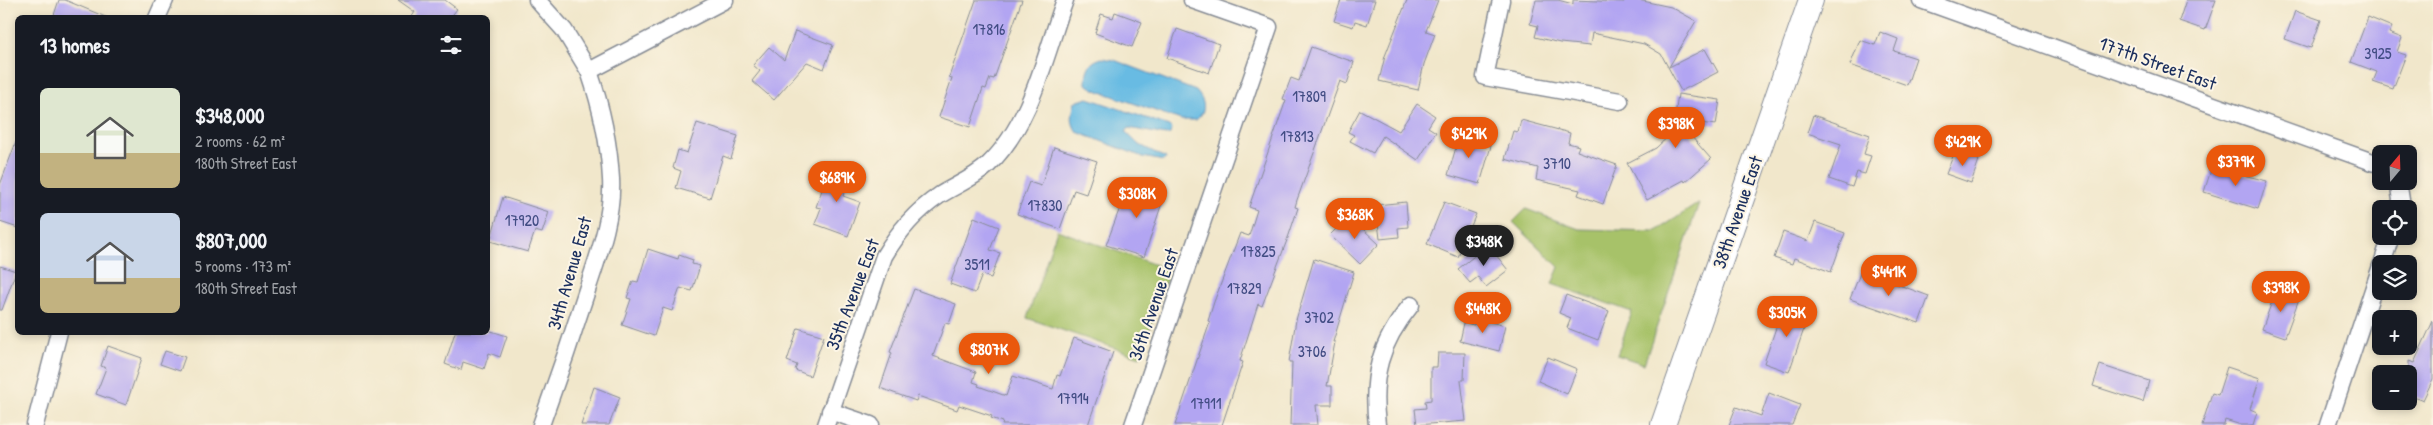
<!DOCTYPE html>
<meta charset="utf-8">
<style>
:root{--surface:#171b24;--page:#242831;--text:#f1f3f6;--muted:#9ea1a6;--accent:#ea580c}
body{margin:0;font-family:"Patrick Hand",sans-serif;background:var(--page);color:var(--text);height:100vh;display:flex;flex-direction:column;font-size:19px;white-space:nowrap}
*{box-sizing:border-box;margin:0}
p{font-size:16px;color:var(--muted)}
.icon{flex:none;width:28px;height:28px;fill:none;stroke:currentColor;stroke-width:2;stroke-linecap:round;stroke-linejoin:round}
.map{position:relative;flex:1;overflow:hidden}
.sheet{position:absolute;left:15px;top:15px;width:475px;height:320px;display:flex;flex-direction:column;background:var(--surface);border-radius:8px;box-shadow:0 2px 8px #0003}
.sheet>*{flex:none}
.needle{width:32px;rotate:19deg}
.controls{position:absolute;left:2372px;top:145px;display:grid;gap:10px}
.controls a{display:grid;place-items:center;width:45px;height:45px;border-radius:8px;background:var(--surface);box-shadow:0 2px 8px #0003;font-size:25px}
.price{position:absolute;translate:-50% -42px;padding:0 11px;border-radius:18px;background:var(--accent);color:#fff;font-size:16px;line-height:32px;filter:drop-shadow(0 1px 2px #0008)}
.price::after{content:'';position:absolute;left:50%;top:30px;width:15px;height:11px;margin-left:-8px;background:inherit;clip-path:polygon(0 0,100% 0,50% 100%)}
.price.active{background:#222;color:#fff}
ul{padding:0;list-style:none}
li{display:flex;align-items:center;gap:15px;height:125px;padding:0 25px}
li span{display:grid;place-items:center;flex:none;width:140px;height:100px;border-radius:8px;color:#555}
li>.icon{margin-inline-start:auto}
span .icon{width:60px;height:60px;fill:#fffc;stroke-width:1}
li b{font-size:21px}
h2{display:flex;justify-content:space-between;align-items:center;height:60px;padding:0 25px;font-size:21px}
.map>svg:first-child{display:block}
.green{fill:#a7c269;stroke:#617864}
.water{fill:#67bbe3;stroke:#4175a0}
.building{fill:#b2a5f2}
.lines{fill:none;stroke-linecap:round;stroke-linejoin:round}
.street-casing{stroke:#868b94;stroke-width:19}
.secondary-casing{stroke:#868b94;stroke-width:26}
.street{stroke:#fff;stroke-width:16}
.secondary{stroke:#fff;stroke-width:24}
.labels{text-anchor:middle;dominant-baseline:central;stroke-width:4;stroke-linejoin:round;paint-order:stroke}
.number-label{font-size:16px;fill:#414c83}
.street-label{font-size:19px;fill:#1b2f5e;stroke:#fcf5e5}
</style>
<div class="map">
<svg width="2433" height="425" viewBox="0 0 2433 425">
<rect width="100%" height="100%" fill="#fcf5e5"/>
<filter id="ink" filterUnits="userSpaceOnUse"><feTurbulence type="fractalNoise" baseFrequency=".02" numOctaves="2"/><feDisplacementMap in="SourceGraphic" scale="10" xChannelSelector="R" yChannelSelector="G"/><feConvolveMatrix kernelMatrix="1 2 1 2 8 2 1 2 1" color-interpolation-filters="sRGB"/></filter>
<filter id="wash" filterUnits="userSpaceOnUse"><feTurbulence type="fractalNoise" baseFrequency=".0096" numOctaves="4" result="noise"/><feDisplacementMap in="SourceGraphic" scale="20" xChannelSelector="R" yChannelSelector="G"/><feGaussianBlur stdDeviation="1.12" result="paint"/><feColorMatrix in="noise" values="0 0 0 0 0 0 0 0 0 0 0 0 0 0 0 0 0 1.4 0 .05"/><feComposite in="paint" operator="in"/></filter>
<g filter="url(#wash)">
<rect width="100%" height="100%" fill="#f1e7cb"/>
<!-- green -->
<g class="green">
<path d="M1699,203L1644,364L1617,355L1632,312L1552,284L1559,267L1513,222L1526,209L1579,229L1656,231Z"/>
<path d="M1057,230L1170,270L1140,357L1027,318Z"/>
</g>
<!-- water -->
<g class="water">
<path d="M1102,58L1114,60L1196,91C1205,101 1207,111 1196,120H1181L1096,90L1086,84C1086,70 1088,62 1102,58Z"/>
<path d="M1088,98L1169,126L1172,129L1170,134L1166,135L1129,128L1126,132L1138,144L1166,158L1164,161L1143,157L1077,132C1070,122 1072,114 1075,102Z"/>
</g>
<g id="blocks">
<!-- building -->
<g class="building">
<path d="M59,0H65L108,18H53Z"/>
<path d="M398,0H445L457,9L450,18H411L415,12Z"/>
<path d="M976,0H1022L994,79L990,78L986,89L983,88L970,127L939,117L952,78L949,77Z"/>
<path d="M1341,0H1375L1367,25L1355,21L1353,27L1334,21Z"/>
<path d="M1407,0H1438L1426,31L1435,34L1424,64L1418,90L1379,81L1385,56Z"/>
<path d="M1536,0H1558L1573,4V0L1624,2V0H1638L1671,7L1696,21L1669,67L1705,49L1718,72L1681,91L1661,54L1644,44L1592,33L1590,46L1560,43L1535,37L1538,26L1530,24Z"/>
<path d="M2186,0H2216L2205,30L2179,21Z"/>
<path d="M2295,11L2321,20L2311,48L2285,39Z"/>
<path d="M1115,12L1142,22L1132,47L1095,33L1101,14L1113,18Z"/>
<path d="M2368,17L2392,27L2389,33L2402,38L2397,52L2406,55L2393,89L2373,82L2377,72L2351,62Z"/>
<path d="M1177,29L1219,44L1209,73L1167,58Z"/>
<path d="M795,31L833,45L824,69L807,62L774,100L752,81L760,71L753,65L769,47L784,60Z"/>
<path d="M1880,32L1898,39L1894,51L1916,58L1907,85L1850,65L1860,40L1875,45Z"/>
<path d="M1311,47L1354,62L1347,84L1340,81L1297,200L1295,207L1298,208L1289,235L1262,306L1258,304L1240,361L1243,362L1222,425H1175L1210,322L1208,321L1214,302L1240,233L1249,236L1257,210L1249,207L1286,100L1283,99L1291,78L1299,81Z"/>
<path d="M1678,94L1720,100L1716,125L1677,120L1711,159L1685,182L1684,180L1647,200L1627,163L1656,148L1673,132Z"/>
<path d="M1417,104L1435,116L1428,127L1436,132L1418,160L1383,136L1373,153L1350,141L1354,135L1348,132L1360,110L1399,131Z"/>
<path d="M1813,115L1870,135L1864,154L1871,156L1865,174L1857,172L1852,187L1829,179L1841,144L1807,133Z"/>
<path d="M1521,120L1570,133L1568,143L1579,146L1577,151L1617,165L1603,204L1578,195L1580,190L1536,180L1538,168L1505,159L1513,131L1518,132Z"/>
<path d="M697,123L738,136L731,159L723,156L710,198L676,188L681,171L673,168L678,150L687,153Z"/>
<path d="M1461,130L1477,135L1475,142L1491,146L1480,184L1448,175Z"/>
<path d="M16,142H18V228L0,222V185Z"/>
<path d="M1054,147L1097,161L1086,194L1074,190L1060,229L1017,214L1029,182L1041,186Z"/>
<path d="M1955,151L1979,160L1971,183L1946,174Z"/>
<path d="M831,164L852,172L843,196L860,202L848,236L815,224L821,208L816,207Z"/>
<path d="M2212,167L2267,181L2258,209L2204,192Z"/>
<path d="M1137,180L1166,191L1144,257L1106,245L1127,189L1133,191Z"/>
<path d="M503,197L549,212L542,233L535,231L528,252L490,241Z"/>
<path d="M1406,202L1408,227L1398,228L1399,237L1380,239L1376,205Z"/>
<path d="M1444,202L1476,214L1458,257L1427,244Z"/>
<path d="M1349,216L1379,244L1360,264L1330,235Z"/>
<path d="M974,217L999,227L990,250L1000,253L991,278L982,275L975,293L950,284Z"/>
<path d="M1815,222L1845,233L1831,272L1794,258L1792,264L1774,258L1783,232L1808,241Z"/>
<path d="M1488,245L1508,270L1486,287L1478,277L1470,283L1458,269Z"/>
<path d="M648,249L678,259L679,255L693,260L692,264L700,266L692,291L680,288L672,311L663,308L654,336L622,325L631,299L627,298L633,281L638,282Z"/>
<path d="M1314,259L1354,272L1333,342H1335L1327,386H1332V405H1316L1318,425H1290L1292,362H1289L1296,320Z"/>
<path d="M0,266L16,271L2,310H0Z"/>
<path d="M1861,271L1929,296L1919,323L1850,299Z"/>
<path d="M2277,288L2300,296L2285,337L2262,329Z"/>
<path d="M914,289L956,304L949,324L945,323L933,356L976,372L973,382L979,384L978,386L1006,396L1013,376L1053,389L1057,375L1060,376L1074,338L1113,352L1088,425H1002L1003,422L991,418L992,416L959,405L957,410L918,396L916,401L880,388L892,353L890,352Z"/>
<path d="M1566,295L1609,311L1598,340L1567,328L1571,318L1559,313Z"/>
<path d="M1784,304L1810,312L1789,372L1764,363Z"/>
<path d="M1476,318L1505,326L1499,351L1460,341L1464,323L1474,325Z"/>
<path d="M2433,321V379L2423,400L2409,394V361L2414,363Z"/>
<path d="M798,328L824,336L810,376L795,370L797,365L787,361Z"/>
<path d="M488,330L507,336L500,357L489,353L484,369L463,362L461,370L445,364L455,332H488Z"/>
<path d="M108,346L142,358L126,405L96,394L106,368L101,366Z"/>
<path d="M165,351L185,357L180,371L160,364Z"/>
<path d="M1438,353H1465L1464,380H1461L1466,421L1417,425L1415,409L1426,408L1425,401L1431,400V367H1437Z"/>
<path d="M1548,357L1577,369L1567,394L1538,381Z"/>
<path d="M2100,365L2149,381L2143,402L2093,386Z"/>
<path d="M2227,367L2260,378L2250,409L2257,412L2253,425H2241L2225,420L2224,425H2202L2212,393L2218,395Z"/>
<path d="M594,387L620,397L609,425H581Z"/>
<path d="M1769,393L1800,405L1792,425H1729L1736,407L1761,416Z"/>
</g>
</g>
</g>
<g filter="url(#ink)">
<use href="#blocks" fill-opacity="0" stroke="#868b94" stroke-width="1"/>
<g class="lines">
<defs>
<g id="street">
<path d="M537,0L564,30L589,71L725,0"/>
<path d="M1501,0L1485,77L1620,101"/>
<path d="M1921,0L2381,165"/>
<path d="M157,18L165,0"/>
<path d="M2398,181L2401,200L2400,209"/>
<path d="M2382,264L2391,236"/>
<path d="M830,411L871,425"/>
<path d="M35,425L59,332"/>
<path d="M541,425C558,378 574,331 589,284C600,251 613,214 611,179C609,142 601,106 589,71"/>
<path d="M826,425L884,256C899,231 915,212 940,195C956,185 974,178 988,165C1032,123 1045,55 1065,0"/>
<path d="M1133,425L1269,27L1192,0"/>
<path d="M1377,425C1371,376 1380,343 1411,305"/>
<path d="M2328,425L2381,266"/>
</g>
<path id="secondary" d="M1663,425L1811,0"/>
</defs>
<!-- street casing -->
<use href="#street" class="street-casing"/>
<!-- secondary casing -->
<use href="#secondary" class="secondary-casing"/>
<!-- street -->
<use href="#street" class="street"/>
<!-- secondary -->
<use href="#secondary" class="secondary"/>
</g>
</g>
<g class="labels">
<!-- number labels -->
<g class="number-label">
<text x="989" y="29">17816</text>
<text x="2378" y="53">3925</text>
<text x="1309" y="96">17809</text>
<text x="1297" y="136">17813</text>
<text x="1557" y="163">3710</text>
<text x="1045" y="205">17830</text>
<text x="522" y="220">17920</text>
<text x="1258" y="251">17825</text>
<text x="977" y="264">3511</text>
<text x="1244" y="288">17829</text>
<text x="1319" y="317">3702</text>
<text x="1312" y="351">3706</text>
<text x="1073" y="398">17914</text>
<text x="1206" y="403">17911</text>
</g>
<!-- street labels -->
<g class="street-label">
<text transform="translate(2158 63) rotate(20)">177th Street East</text>
<text transform="translate(1737 212) rotate(-71)">38th Avenue East</text>
<text transform="translate(569 273) rotate(-74)">34th Avenue East</text>
<text transform="translate(852 294) rotate(-69)">35th Avenue East</text>
<text transform="translate(1153 304) rotate(-71)">36th Avenue East</text>
</g>
</g>
</svg>
<div class="controls">
<a><svg class="needle" viewBox="-14 -14 28 28"><path d="M0-13l5 13h-10z" fill="#e53935"/><path d="M0 13l5-13h-10z" fill="#9ea1a6"/></svg></a>
<a><svg class="icon" aria-label="locate" viewBox="0 0 24 24"><circle cx="12" cy="12" r="6"/><path d="M12 2v4M12 18v4M2 12h4M18 12h4"/></svg></a>
<a><svg class="icon" aria-label="layers" viewBox="0 0 24 24"><path d="M12 4l9 5-9 5-9-5zM3 14l9 5 9-5"/></svg></a>
<a>+</a>
<a>−</a>
</div>
<b class="price" style="left:1676px;top:149px">$398K</b>
<b class="price" style="left:1469px;top:159px">$429K</b>
<b class="price" style="left:1963px;top:167px">$429K</b>
<b class="price" style="left:2236px;top:187px">$379K</b>
<b class="price" style="left:837px;top:203px">$689K</b>
<b class="price" style="left:1137px;top:219px">$308K</b>
<b class="price" style="left:1355px;top:240px">$368K</b>
<b class="price active" style="left:1484px;top:267px">$348K</b>
<b class="price" style="left:1889px;top:297px">$441K</b>
<b class="price" style="left:2281px;top:313px">$398K</b>
<b class="price" style="left:1483px;top:334px">$448K</b>
<b class="price" style="left:1787px;top:338px">$305K</b>
<b class="price" style="left:989px;top:375px">$807K</b>
<section class="sheet">
<h2>13 homes<svg class="icon" aria-label="filters" viewBox="0 0 24 24"><path d="M4 7h16M4 17h16"/><circle cx="9" cy="7" r="2"/><circle cx="15" cy="17" r="2"/></svg></h2>
<ul>
<li><span style="background:linear-gradient(#dfe7d0 65%,#c2b280 0)"><svg class="icon" aria-label="home" viewBox="0 0 24 24"><path d="M3 11l9-7 9 7M6 9v11h12V9"/></svg></span><div><b>$348,000</b><p>2 rooms · 62 m²</p><p>180th Street East</p></div></li>
<li><span style="background:linear-gradient(#c9d6e8 65%,#c2b280 0)"><svg class="icon" aria-label="home" viewBox="0 0 24 24"><path d="M3 11l9-7 9 7M6 9v11h12V9"/></svg></span><div><b>$807,000</b><p>5 rooms · 173 m²</p><p>180th Street East</p></div></li>
</ul>
</section>
</div>
